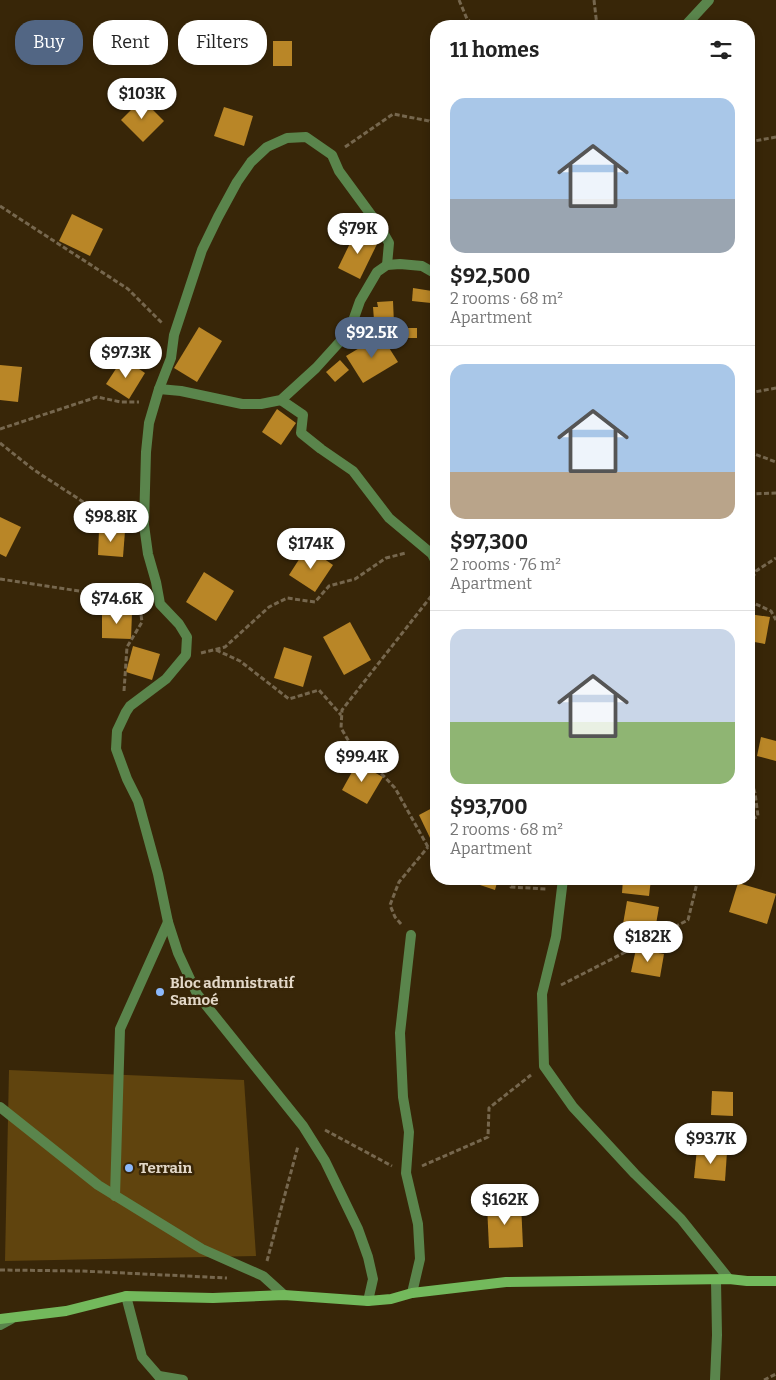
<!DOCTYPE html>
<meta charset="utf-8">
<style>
:root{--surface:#fff;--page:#f2f2f2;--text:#222;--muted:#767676;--line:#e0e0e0;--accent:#526684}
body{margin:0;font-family:Bitter,serif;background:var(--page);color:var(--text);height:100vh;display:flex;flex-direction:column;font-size:19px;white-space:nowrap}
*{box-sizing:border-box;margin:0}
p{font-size:16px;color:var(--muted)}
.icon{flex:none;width:28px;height:28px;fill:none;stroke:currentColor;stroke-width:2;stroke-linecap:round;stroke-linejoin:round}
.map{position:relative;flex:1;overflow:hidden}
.details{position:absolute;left:430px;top:20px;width:325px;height:865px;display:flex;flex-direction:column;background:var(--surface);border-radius:20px;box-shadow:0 2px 8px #0003}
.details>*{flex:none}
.banner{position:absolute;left:15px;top:20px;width:340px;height:45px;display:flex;gap:10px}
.price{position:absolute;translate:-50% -42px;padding:0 11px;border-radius:18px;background:#fff;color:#222;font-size:16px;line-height:32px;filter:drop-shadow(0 1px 2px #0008)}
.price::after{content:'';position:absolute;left:50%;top:30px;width:15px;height:11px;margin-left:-8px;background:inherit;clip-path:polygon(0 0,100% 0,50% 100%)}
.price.current{background:var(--accent);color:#fff}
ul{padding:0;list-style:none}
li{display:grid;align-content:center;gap:10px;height:265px;padding:0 20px}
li+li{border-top:1px solid var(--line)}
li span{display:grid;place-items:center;height:155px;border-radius:15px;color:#555}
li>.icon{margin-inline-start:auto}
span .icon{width:90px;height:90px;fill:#fffc;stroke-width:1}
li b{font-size:21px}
h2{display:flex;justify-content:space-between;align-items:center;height:60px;padding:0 20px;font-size:21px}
.pill{padding:0 18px;border-radius:20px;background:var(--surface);box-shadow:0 2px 8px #0003;font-size:18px;line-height:45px}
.pill.current{background:var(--accent);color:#fff}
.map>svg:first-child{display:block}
.green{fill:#60440e}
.building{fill:#b98627}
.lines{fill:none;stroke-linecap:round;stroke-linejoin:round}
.path{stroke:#76674e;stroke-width:3;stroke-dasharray:5 2.5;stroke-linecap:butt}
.minor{stroke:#5a854c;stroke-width:10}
.secondary{stroke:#73b95c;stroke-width:10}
.poi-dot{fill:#8cb9fc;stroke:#382608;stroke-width:2}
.labels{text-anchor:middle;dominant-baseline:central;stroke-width:5;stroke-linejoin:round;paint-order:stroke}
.poi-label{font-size:15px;font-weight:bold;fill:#e3d8c8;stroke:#382608;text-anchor:start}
</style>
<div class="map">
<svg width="776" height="1380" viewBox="0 0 776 1380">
<rect width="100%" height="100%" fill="#382608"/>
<!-- green -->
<path class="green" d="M9,1070L244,1080L256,1256L5,1261Z"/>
<!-- building -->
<g class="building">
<rect x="273" y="41" width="19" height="25"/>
<path d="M142,99L164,121L143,142L121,120Z"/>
<path d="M224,107L253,116L244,146L214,136Z"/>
<path d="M72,214L103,229L90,256L59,241Z"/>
<path d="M356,231L378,242L360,279L338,268Z"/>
<path d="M413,288L432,291L431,303L412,301Z"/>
<path d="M393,301L394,324H379L378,320H374L373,307H378L377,302Z"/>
<path d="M199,327L222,341L197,382L174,368Z"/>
<rect x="406" y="328" width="11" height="10"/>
<path d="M381,335L398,362L363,383L346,356Z"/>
<path d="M123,358L145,373L129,399L106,384Z"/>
<path d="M340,360L349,370L335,382L326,372Z"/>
<path d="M0,365L22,367L18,402L0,400Z"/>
<path d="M277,409L296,423L281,445L262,432Z"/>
<path d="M0,517L21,527L6,557L0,554Z"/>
<path d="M99,530L125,531L123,557L98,555Z"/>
<path d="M307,547L333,565L315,592L289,575Z"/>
<path d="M749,547H755L753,571H749Z"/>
<path d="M204,572L234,591L216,621L186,602Z"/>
<path d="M102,612L132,613L131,639L102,638Z"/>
<path d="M749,614L770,617L765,644L749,641Z"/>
<path d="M350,622L371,660L344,675L323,637Z"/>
<path d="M133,646L160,654L152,680L126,672Z"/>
<path d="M284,647L312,656L303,687L274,678Z"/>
<path d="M761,737L776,741V761L757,756Z"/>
<path d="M357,763L383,777L367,804L342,790Z"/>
<path d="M436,806V840L432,842L419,815Z"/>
<path d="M475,879H498L495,890L474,883Z"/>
<path d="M512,879H539V884L512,882Z"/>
<path d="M623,879H651L649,896L622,893Z"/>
<path d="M738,883L776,894L767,924L729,912Z"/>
<path d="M627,901L659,907L655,930L623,924Z"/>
<path d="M636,949L664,954L660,977L631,972Z"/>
<path d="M712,1091L733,1092V1116L711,1115Z"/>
<path d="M697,1149L727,1152L725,1181L694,1178Z"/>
<path d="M521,1203L523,1247L489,1248L487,1205Z"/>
</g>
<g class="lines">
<!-- path -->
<g class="path">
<path d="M459,0L467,19L475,26"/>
<path d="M594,0L597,26"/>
<path d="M749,142L776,137"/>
<path d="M345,147L393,114L429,121L436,127"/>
<path d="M0,206L128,289L163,324"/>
<path d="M749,393L776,388"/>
<path d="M0,429L97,397L121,402H139"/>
<path d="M0,443L34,470L88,505L118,523L129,524"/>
<path d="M749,452L776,462"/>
<path d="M749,494L776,493"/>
<path d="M0,579L145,601"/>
<path d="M749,585L756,571L776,558"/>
<path d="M436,590L342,710L341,728L356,754L378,770L395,788L428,847H436"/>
<path d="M749,601L771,611L776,620"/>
<path d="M216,650L240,661L289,699L319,690L341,715"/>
<path d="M201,653L225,647L269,607L287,598L315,602L329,586L355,579L386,558L406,553"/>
<path d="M124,691L127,647L142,622L139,600"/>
<path d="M749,774L755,793L758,816L749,821"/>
<path d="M510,879L511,887L547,889"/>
<path d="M401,924L395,917L390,905L399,882L428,847"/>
<path d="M561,985L688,920L698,879"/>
<path d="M325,1130L392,1166"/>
<path d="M422,1166L488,1137L489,1108L531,1075"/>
<path d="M267,1261L298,1146"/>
<path d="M0,1270L82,1271L227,1278"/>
<path d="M764,1380L776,1374"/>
</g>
<!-- minor -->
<g class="minor">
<path d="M685,26L709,0"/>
<path d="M159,389L181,391L242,404H261L281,400L316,368L345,336L354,318L360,301L377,272L387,265L400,264L422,266L436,274"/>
<path d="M281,400L303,415L301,433L321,449L353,471L389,518L432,554L436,562"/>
<path d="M563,879L556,937L542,994L544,1066L573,1107L635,1174L681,1219L729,1279"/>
<path d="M411,935L400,1033L403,1097L409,1132L406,1173L418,1224L420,1259L412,1293"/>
<path d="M0,1107L98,1185L202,1249L263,1276L284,1295"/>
<path d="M115,1196L120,1029L168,922"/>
<path d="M126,1296L142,1357L162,1380"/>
<path d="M368,1301L373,1279L368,1257L358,1229L325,1161L303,1126L197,994L178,953L168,922L158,874L138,801L127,779L116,749L117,731L126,712L130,706L166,679L186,655L187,637L179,624L160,604L156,582L148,554L144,525L146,452L149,423L159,389L171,358L174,335L202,250L218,217L237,182L251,162L267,147L287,138L306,137L332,155L339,171L380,227L389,243L387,265"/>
<path d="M0,1325L11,1319"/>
<path d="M159,1376L183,1380"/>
<path d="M715,1380L717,1335L716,1281"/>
</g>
<!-- secondary -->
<path class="secondary" d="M0,1319L66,1311L126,1296L213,1298L284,1295L368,1301L391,1299L412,1293L506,1282L729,1279L747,1281H776"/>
</g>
<!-- markers -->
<g class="poi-dot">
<circle cx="160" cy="992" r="5"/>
<circle cx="129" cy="1168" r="5"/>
</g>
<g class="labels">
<!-- poi labels -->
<g class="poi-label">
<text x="170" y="983">Bloc admnistratif<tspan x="170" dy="17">Samoé</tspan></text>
<text x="139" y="1168">Terrain</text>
</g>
</g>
</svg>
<b class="price" style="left:142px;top:120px">$103K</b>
<b class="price" style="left:358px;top:255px">$79K</b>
<b class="price current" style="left:372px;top:359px">$92.5K</b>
<b class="price" style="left:126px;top:379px">$97.3K</b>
<b class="price" style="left:111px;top:543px">$98.8K</b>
<b class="price" style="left:311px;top:570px">$174K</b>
<b class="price" style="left:117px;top:625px">$74.6K</b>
<b class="price" style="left:362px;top:783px">$99.4K</b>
<b class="price" style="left:648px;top:963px">$182K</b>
<b class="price" style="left:711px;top:1165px">$93.7K</b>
<b class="price" style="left:505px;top:1226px">$162K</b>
<div class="banner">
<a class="pill current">Buy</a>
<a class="pill">Rent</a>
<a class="pill">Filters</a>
</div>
<section class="details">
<h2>11 homes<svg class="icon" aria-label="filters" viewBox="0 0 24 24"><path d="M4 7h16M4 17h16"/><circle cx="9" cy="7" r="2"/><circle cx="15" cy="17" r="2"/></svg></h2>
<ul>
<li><span style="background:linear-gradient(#a9c7e8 65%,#9aa5b1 0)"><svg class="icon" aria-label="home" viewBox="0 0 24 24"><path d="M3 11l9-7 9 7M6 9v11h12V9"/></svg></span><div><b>$92,500</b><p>2 rooms · 68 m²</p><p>Apartment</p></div></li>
<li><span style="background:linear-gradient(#a9c7e8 70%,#b9a48a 0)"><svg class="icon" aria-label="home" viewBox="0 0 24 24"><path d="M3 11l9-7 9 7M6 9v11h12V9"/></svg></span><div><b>$97,300</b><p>2 rooms · 76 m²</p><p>Apartment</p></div></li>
<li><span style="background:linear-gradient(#c9d6e8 60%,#8fb573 0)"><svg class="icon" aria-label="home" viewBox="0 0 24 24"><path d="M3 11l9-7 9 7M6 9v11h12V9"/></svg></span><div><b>$93,700</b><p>2 rooms · 68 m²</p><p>Apartment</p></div></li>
</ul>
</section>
</div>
